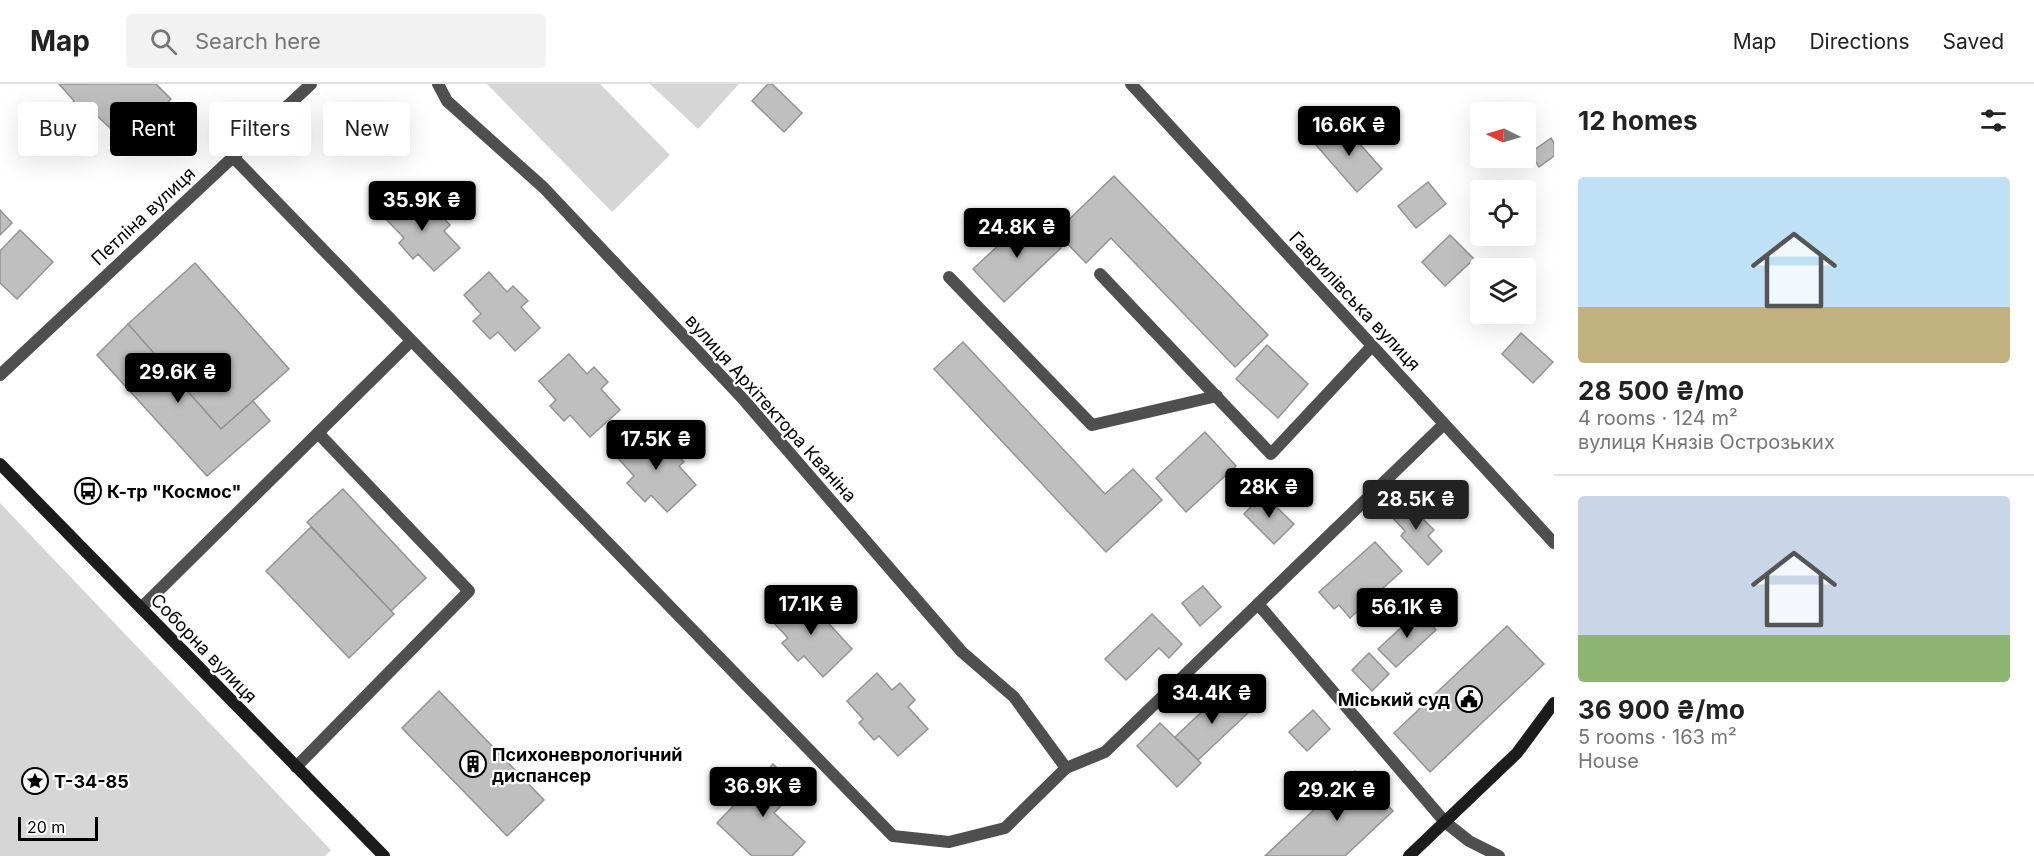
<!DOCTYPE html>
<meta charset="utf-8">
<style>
:root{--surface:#fff;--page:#f2f2f2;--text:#222;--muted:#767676;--line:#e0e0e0;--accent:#000}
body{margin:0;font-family:Inter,sans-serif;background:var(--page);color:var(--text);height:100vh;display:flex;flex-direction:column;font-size:22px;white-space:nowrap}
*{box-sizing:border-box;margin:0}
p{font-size:20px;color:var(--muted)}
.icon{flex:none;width:33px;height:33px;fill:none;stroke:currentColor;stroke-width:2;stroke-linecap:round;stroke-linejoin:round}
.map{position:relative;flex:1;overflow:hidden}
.panel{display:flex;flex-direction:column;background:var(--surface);width:480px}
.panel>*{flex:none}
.top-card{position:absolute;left:18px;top:18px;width:570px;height:54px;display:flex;gap:12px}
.needle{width:39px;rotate:275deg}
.tools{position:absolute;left:1470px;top:18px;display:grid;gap:12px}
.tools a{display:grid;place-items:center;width:66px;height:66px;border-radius:6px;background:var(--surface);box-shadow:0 6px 24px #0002;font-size:30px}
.scale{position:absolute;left:18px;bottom:15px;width:80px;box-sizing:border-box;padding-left:6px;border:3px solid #000;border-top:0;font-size:16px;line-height:21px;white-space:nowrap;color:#000;-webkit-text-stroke:4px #fff;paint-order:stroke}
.price{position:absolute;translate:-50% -51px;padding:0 14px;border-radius:6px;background:var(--accent);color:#fff;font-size:20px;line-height:39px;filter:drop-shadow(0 2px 3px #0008)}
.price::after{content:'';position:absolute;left:50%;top:36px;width:18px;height:14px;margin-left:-9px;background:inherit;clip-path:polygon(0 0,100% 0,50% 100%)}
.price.on{background:#222;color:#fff}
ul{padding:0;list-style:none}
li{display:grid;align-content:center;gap:12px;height:318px;padding:0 24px}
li+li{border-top:2px solid var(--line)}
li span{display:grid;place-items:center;height:186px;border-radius:6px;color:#555}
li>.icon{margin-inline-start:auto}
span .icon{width:108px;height:108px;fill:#fffc;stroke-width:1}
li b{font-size:26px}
h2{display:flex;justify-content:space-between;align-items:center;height:72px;padding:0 24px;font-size:26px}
.chip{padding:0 21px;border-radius:6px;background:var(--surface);box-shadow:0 6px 24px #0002;font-size:21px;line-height:54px}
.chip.on{background:var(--accent);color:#fff}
header{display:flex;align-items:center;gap:36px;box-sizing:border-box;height:84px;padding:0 30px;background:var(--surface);border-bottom:2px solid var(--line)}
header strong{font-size:28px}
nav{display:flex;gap:33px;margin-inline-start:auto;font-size:21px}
.search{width:420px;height:54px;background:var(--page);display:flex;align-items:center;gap:15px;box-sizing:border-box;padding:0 21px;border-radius:6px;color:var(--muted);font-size:22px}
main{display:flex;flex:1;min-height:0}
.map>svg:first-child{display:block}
.green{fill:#d6d6d6}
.building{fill:#bfbfbf;stroke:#939393;stroke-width:1.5}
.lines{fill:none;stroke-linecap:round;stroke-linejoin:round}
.lane{stroke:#4f4f4f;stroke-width:12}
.street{stroke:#4f4f4f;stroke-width:12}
.secondary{stroke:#1c1c1c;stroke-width:12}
.labels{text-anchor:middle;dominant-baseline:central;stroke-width:4.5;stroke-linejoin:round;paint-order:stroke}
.street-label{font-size:18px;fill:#000;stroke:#fff}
.poi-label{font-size:18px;font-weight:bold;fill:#000;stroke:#fff;text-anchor:start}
</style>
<header>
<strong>Map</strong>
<div class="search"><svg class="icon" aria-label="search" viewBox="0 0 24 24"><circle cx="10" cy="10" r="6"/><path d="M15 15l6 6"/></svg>Search here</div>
<nav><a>Map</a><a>Directions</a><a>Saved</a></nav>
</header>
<main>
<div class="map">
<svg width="1554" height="772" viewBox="0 0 1554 772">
<rect width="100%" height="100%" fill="#fff"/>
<!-- green -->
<g class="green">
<path d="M487,0H600L670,71L612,128Z"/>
<path d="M650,0H739L698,45Z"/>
<path d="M0,419L331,766L325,772H0Z"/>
</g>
<!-- building -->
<g class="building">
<path d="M59,0H156L171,15L128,61L94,29L79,45L62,29L74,17Z"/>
<path d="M768,0H772L802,29L784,48L752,17Z"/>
<path d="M1341,39L1382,85L1357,108L1316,61Z"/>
<path d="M1551,54L1554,59V72L1539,83L1530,69Z"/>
<path d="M1114,92L1268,251L1235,283L1111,154L1086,179L1056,148Z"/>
<path d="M1428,98L1446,120L1416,144L1398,122Z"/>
<path d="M409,108L430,131L436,126L450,141L444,147L460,164L434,187L418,170L413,175L399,159L404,154L383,132Z"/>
<path d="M0,126L12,139L0,151Z"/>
<path d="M1031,131L1061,164L1004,218L973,185Z"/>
<path d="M20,146L53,178L17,215L0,199V167Z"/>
<path d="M1450,151L1474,175L1445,202L1422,178Z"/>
<path d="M195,179L289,285L221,345L128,240Z"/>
<path d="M489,188L507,208L513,202L528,217L521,223L540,244L515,267L498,248L490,255L473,237L481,230L464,211Z"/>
<path d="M128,240L221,345L253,317L270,337L207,392L97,271Z"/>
<path d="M1521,249L1553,278L1533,299L1502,270Z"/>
<path d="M963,258L1105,410L1133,385L1162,416L1106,468L934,285Z"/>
<path d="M1267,261L1308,300L1278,334L1236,295Z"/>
<path d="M569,270L587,290L594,283L608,298L601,305L620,326L590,353L570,331L564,337L550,322L556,316L539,297Z"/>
<path d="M646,345L665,366L669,362L684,378L679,382L696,401L667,428L651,411L645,418L627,399L634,392L616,372Z"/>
<path d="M1205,348L1236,382L1186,428L1156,394Z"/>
<path d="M343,405L426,494L391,527L307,438Z"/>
<path d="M1263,410L1294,440L1274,460L1244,430Z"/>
<path d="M1403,415L1434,446L1428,452L1442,467L1428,481L1401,452L1405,447L1388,429Z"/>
<path d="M311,443L394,530L349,574L266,487Z"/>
<path d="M1375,458L1402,487L1350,534L1339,521L1334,525L1319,508Z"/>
<path d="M1203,502L1221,523L1200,542L1182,519Z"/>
<path d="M802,510L852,565L823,593L804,572L798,577L782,559L788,554L772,537Z"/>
<path d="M1419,527L1436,546L1396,583L1378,565Z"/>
<path d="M1152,530L1182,560L1169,574L1159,564L1126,596L1105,575Z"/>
<path d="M1507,542L1544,580L1430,688L1394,649Z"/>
<path d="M1369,569L1389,590L1372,607L1352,586Z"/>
<path d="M877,589L892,606L900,599L915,616L908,623L928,645L898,672L879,652L874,656L859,639L863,635L847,617Z"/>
<path d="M1226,605L1248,629L1198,676L1175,653Z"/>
<path d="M439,607L544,716L507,752L402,644Z"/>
<path d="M1313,626L1330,645L1307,667L1289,648Z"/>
<path d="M1160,639L1201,679L1177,703L1137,662Z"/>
<path d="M773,680L798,704L774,729L805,758L792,772H752L717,739Z"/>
<path d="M1355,687L1393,727L1345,772H1265Z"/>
</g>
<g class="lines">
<!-- lane -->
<g class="lane">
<path d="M233,73L893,752L949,758L1005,744L1066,684"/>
<path d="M1100,190L1271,370L1372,262"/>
<path d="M949,193L1092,341L1217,312"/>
<path d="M141,524L411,257"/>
<path d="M296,683L469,507L318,349"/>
</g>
<!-- street -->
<g class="street">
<path d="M438,0L447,17L544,104L743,315L962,568L1014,613L1066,684L1105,668L1444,340"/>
<path d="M1131,0L1554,459"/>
<path d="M0,291L311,0"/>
<path d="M1258,520L1445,738L1469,757L1499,772"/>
</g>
<!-- secondary -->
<g class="secondary">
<path d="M0,380L384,772"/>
<path d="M1409,772L1517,669L1554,619"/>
</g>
</g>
<!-- icons -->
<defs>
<symbol id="bus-ring" viewBox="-11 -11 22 22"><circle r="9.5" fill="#fff" stroke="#000" stroke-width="1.5"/><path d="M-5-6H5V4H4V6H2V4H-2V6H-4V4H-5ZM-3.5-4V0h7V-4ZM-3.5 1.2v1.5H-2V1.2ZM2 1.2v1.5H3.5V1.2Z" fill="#000"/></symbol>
<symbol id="civic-ring" viewBox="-11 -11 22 22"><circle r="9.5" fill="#fff" stroke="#000" stroke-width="1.5"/><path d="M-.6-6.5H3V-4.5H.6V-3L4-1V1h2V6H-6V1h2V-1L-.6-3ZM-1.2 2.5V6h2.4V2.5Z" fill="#000"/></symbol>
<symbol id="building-ring" viewBox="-11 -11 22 22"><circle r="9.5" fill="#fff" stroke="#000" stroke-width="1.5"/><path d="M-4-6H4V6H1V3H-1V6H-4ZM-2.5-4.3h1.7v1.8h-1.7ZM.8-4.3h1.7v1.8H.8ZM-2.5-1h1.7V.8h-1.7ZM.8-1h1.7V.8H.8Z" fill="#000"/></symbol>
<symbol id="sight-ring" viewBox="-11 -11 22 22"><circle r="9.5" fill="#fff" stroke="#000" stroke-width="1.5"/><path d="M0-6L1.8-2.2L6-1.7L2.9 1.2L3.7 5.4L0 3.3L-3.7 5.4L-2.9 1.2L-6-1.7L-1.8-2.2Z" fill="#000"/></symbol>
</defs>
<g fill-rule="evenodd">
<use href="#bus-ring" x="73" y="392" width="30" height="30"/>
<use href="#civic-ring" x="1454" y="600" width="30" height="30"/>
<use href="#building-ring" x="458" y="665" width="30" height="30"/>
<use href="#sight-ring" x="20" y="682" width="30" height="30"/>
</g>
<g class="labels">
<!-- street labels -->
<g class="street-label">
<text transform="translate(143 132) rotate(-43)">Петліна вулиця</text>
<text transform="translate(1355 217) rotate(47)">Гаврилівська вулиця</text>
<text transform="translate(771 324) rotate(48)">вулиця Архітектора Кваніна</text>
<text transform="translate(204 564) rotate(46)">Соборна вулиця</text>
</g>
<!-- poi labels -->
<g class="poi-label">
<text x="107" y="407">К-тр "Космос"</text>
<text x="1450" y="615" text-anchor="end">Міський суд</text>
<text x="492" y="670">Психоневрологічний<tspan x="492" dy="21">диспансер</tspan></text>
<text x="54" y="697">Т-34-85</text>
</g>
</g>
</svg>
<div class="tools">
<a><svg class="needle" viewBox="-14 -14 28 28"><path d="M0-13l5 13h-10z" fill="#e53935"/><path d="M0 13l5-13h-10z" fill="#767676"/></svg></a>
<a><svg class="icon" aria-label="locate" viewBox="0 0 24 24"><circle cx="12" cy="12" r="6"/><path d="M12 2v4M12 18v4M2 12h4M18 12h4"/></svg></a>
<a><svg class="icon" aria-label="layers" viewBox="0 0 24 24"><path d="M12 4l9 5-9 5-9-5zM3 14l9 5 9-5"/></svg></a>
</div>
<div class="scale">20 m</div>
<b class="price" style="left:1349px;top:73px">16.6K ₴</b>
<b class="price" style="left:422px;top:148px">35.9K ₴</b>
<b class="price" style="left:1017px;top:175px">24.8K ₴</b>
<b class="price" style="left:178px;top:320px">29.6K ₴</b>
<b class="price" style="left:656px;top:387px">17.5K ₴</b>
<b class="price" style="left:1269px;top:435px">28K ₴</b>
<b class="price on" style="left:1416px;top:447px">28.5K ₴</b>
<b class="price" style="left:811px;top:552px">17.1K ₴</b>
<b class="price" style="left:1407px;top:555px">56.1K ₴</b>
<b class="price" style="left:1212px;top:641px">34.4K ₴</b>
<b class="price" style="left:763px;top:734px">36.9K ₴</b>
<b class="price" style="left:1337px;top:738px">29.2K ₴</b>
<div class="top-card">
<a class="chip">Buy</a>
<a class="chip on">Rent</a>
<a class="chip">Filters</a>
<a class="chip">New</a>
</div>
</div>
<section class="panel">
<h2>12 homes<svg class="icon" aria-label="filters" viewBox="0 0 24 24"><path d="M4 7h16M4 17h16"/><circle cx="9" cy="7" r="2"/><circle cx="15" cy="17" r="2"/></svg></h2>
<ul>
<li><span style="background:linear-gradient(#bfe0f5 70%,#c2b280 0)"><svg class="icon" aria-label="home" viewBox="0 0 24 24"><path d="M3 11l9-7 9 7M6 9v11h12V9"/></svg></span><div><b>28 500 ₴/mo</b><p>4 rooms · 124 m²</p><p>вулиця Князів Острозьких</p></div></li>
<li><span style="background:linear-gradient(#c9d6e8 75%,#8fb573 0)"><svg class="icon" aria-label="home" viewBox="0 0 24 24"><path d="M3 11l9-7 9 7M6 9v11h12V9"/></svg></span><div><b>36 900 ₴/mo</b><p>5 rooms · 163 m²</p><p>House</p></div></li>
</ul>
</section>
</main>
